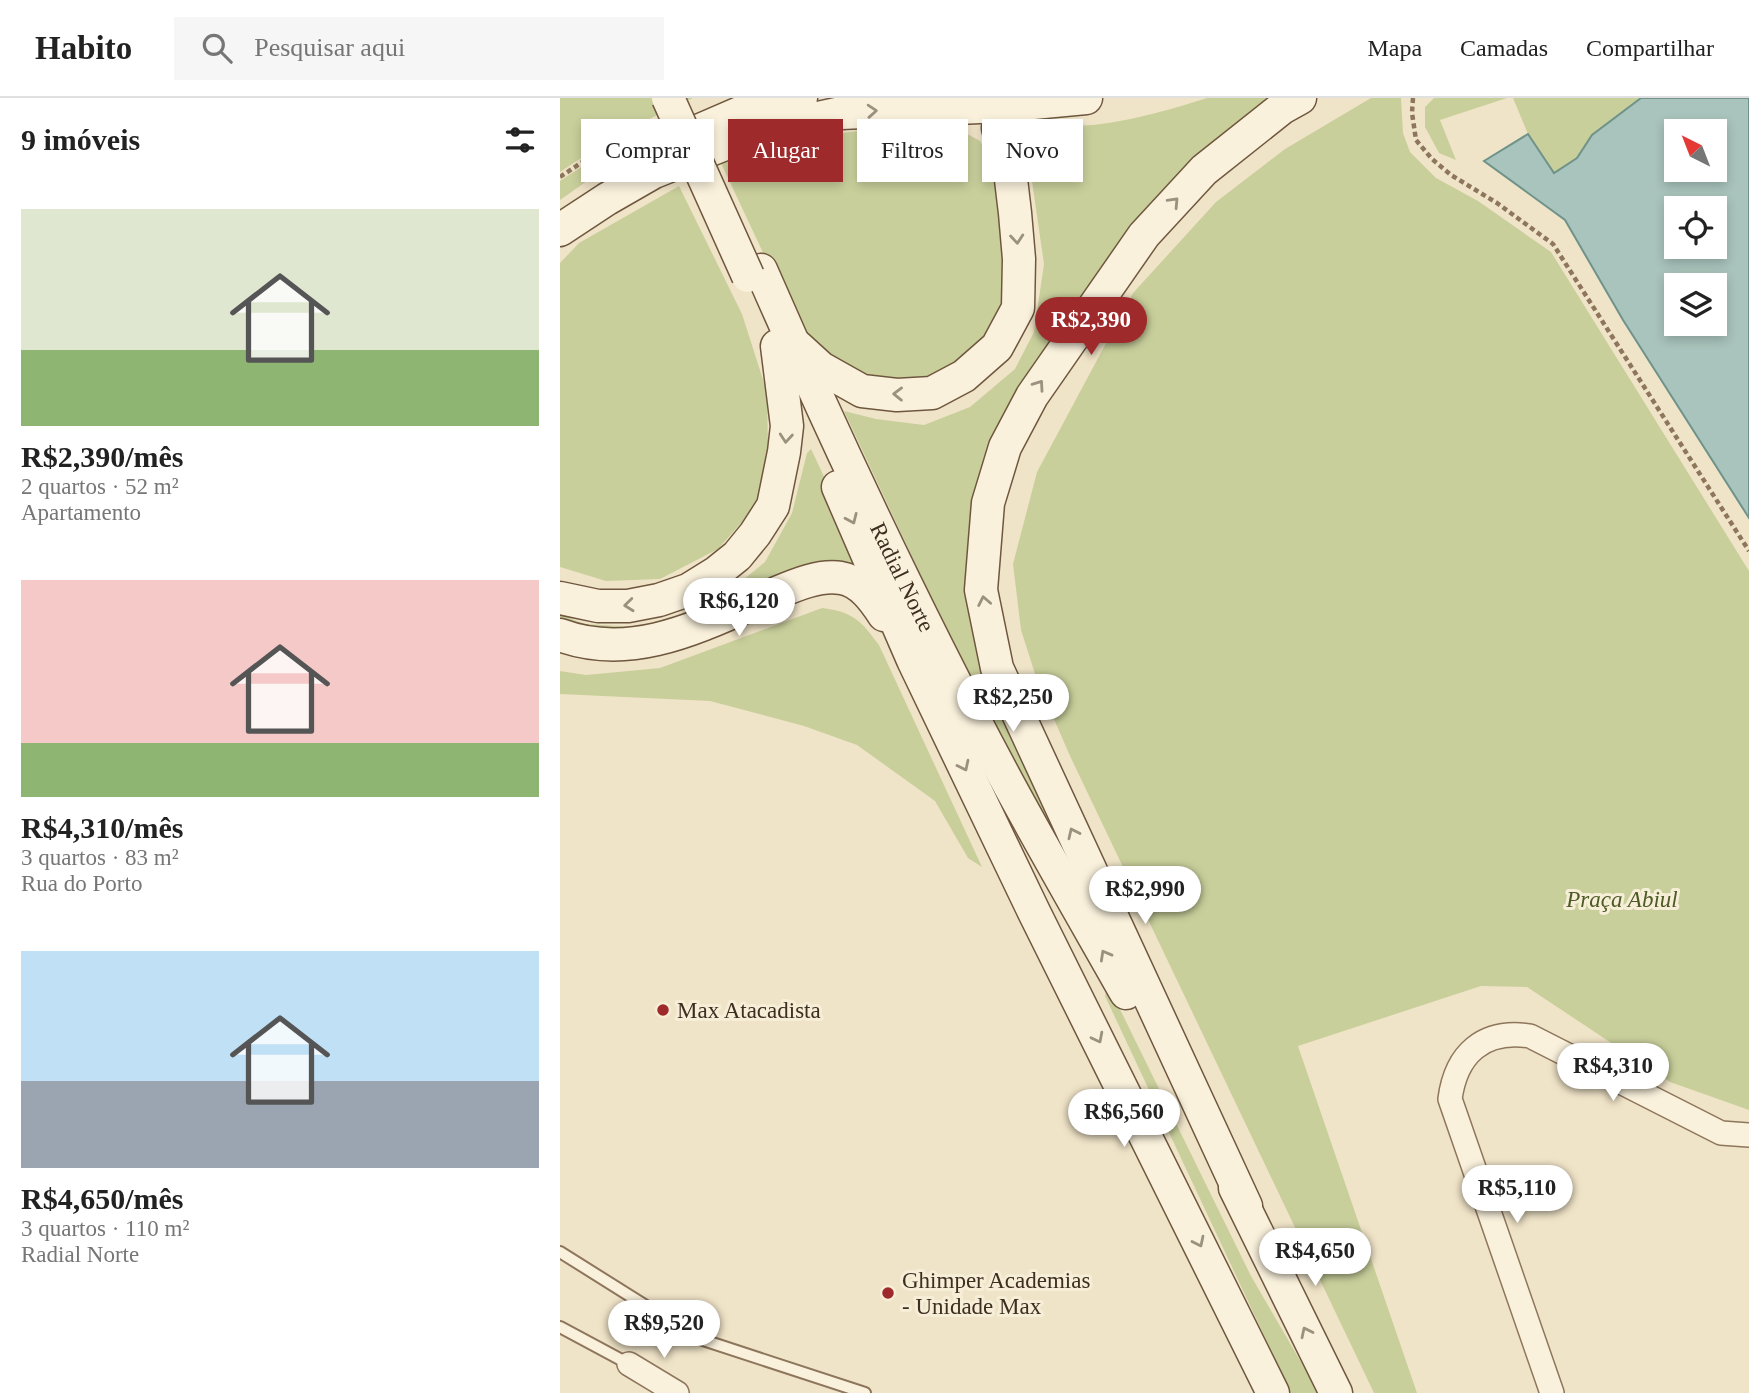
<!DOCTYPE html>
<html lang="pt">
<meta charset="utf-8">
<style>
:root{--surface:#fff;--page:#f6f6f6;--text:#222;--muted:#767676;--line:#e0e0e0;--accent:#9e2a2b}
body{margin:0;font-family:Georgia,serif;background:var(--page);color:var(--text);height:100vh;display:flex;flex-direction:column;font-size:26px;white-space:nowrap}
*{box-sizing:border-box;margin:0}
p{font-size:23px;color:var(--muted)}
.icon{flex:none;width:38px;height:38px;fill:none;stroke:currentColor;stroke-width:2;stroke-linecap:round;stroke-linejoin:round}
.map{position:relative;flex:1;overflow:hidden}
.details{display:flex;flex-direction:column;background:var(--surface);width:560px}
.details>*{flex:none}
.guide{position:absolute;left:21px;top:21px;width:665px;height:63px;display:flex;gap:14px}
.needle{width:46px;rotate:318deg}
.fabs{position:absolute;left:1104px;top:21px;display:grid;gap:14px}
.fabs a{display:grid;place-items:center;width:63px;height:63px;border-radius:0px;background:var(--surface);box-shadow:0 4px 10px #0003;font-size:35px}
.price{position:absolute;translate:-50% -60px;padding:0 16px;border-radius:24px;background:#fff;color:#222;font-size:23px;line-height:46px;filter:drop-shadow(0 2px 4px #0008)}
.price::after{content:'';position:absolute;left:50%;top:42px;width:21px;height:16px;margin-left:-10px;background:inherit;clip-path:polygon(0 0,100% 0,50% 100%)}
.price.selected{background:var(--accent);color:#fff}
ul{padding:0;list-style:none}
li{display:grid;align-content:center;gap:14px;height:371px;padding:0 21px}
li span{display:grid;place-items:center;height:217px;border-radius:0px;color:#555}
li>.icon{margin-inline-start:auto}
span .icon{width:126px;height:126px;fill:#fffc;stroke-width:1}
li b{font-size:30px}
h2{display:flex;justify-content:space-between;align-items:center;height:84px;padding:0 21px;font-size:30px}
.pill{padding:0 24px;border-radius:0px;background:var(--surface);box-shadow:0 4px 10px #0003;font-size:24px;line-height:63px}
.pill.selected{background:var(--accent);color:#fff}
header{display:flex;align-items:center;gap:42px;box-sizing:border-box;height:98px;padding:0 35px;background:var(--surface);border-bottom:2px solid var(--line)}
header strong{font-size:33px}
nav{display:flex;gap:38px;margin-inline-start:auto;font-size:24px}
.search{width:490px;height:63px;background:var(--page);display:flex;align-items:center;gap:18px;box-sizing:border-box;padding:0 24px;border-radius:0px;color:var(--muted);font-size:26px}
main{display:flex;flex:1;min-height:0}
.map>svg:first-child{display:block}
.green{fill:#c9cf9b}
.water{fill:#a9c4bc;stroke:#6f938a;stroke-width:2;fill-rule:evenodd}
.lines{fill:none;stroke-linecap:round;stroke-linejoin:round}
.service-casing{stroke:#8d765c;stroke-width:14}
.minor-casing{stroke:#8d765c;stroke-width:26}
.secondary-casing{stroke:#6f573f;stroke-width:35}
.path{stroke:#8d765c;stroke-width:4.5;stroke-dasharray:5 3.5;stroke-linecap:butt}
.service{stroke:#faf1dc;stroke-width:10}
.minor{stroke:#faf1dc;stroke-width:23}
.secondary{stroke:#faf1dc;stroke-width:32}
.secondary-bridge-casing{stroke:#6f573f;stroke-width:35;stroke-linecap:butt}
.secondary-bridge{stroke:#faf1dc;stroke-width:32}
.oneway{stroke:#9c907e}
.poi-dot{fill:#9e2a2b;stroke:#f7eed8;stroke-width:2.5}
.labels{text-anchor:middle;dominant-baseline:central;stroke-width:6;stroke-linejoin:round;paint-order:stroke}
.street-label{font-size:23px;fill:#3d2e20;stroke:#f7eed8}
.park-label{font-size:23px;font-style:italic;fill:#4d5a26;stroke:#f7eed8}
.poi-label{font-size:23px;fill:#3d2e20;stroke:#f7eed8;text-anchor:start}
</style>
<header>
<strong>Habito</strong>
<div class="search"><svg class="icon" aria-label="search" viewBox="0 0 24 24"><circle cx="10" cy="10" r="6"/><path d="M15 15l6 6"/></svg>Pesquisar aqui</div>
<nav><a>Mapa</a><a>Camadas</a><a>Compartilhar</a></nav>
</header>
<main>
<section class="details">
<h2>9 imóveis<svg class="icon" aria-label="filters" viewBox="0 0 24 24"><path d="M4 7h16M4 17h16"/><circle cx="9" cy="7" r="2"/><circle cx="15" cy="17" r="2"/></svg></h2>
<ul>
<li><span style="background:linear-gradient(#dfe7d0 65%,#8fb573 0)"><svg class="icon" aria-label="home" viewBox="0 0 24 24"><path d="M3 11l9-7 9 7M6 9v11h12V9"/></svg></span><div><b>R$2,390/mês</b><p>2 quartos · 52 m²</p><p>Apartamento</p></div></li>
<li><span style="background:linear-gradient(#f6c9c9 75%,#8fb573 0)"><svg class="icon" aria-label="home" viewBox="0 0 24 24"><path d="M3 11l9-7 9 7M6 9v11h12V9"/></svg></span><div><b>R$4,310/mês</b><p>3 quartos · 83 m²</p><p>Rua do Porto</p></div></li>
<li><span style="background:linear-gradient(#bfe0f5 60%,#9aa5b1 0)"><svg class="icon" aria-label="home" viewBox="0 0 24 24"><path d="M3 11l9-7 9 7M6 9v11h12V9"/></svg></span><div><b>R$4,650/mês</b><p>3 quartos · 110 m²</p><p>Radial Norte</p></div></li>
</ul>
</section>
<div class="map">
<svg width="1189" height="1295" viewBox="0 0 1189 1295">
<rect width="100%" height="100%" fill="#f0e4c8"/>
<!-- green -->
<g class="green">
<path d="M0,0H133L58,36L0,74Z"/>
<path d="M647,0H728L608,90L419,391L406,470L412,529L423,577L495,733L488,737L383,525L284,313L316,321L364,327L410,309L455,271L474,234L484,166L467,49L472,37C493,26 518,29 541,26C577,21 613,11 647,0Z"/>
<path d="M811,0H841L843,35L850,54L876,80L918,103L991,154L1189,473V1012L1110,984L967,889L921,888L738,948L857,1295H814L510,658L477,582L461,532L453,466L477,374L573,195L656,104L725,51Z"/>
<path d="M874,0H947L880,22L896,62L879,55L865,29V9Z"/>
<path d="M953,0H1081L1032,37L1017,60L994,75L968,36Z"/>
<path d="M349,27H391L420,43L440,74L447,190L437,222L412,258L383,277L346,287L305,281L269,262L235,223L161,65L203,50L248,39Z"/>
<path d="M77,35L85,52L27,83L0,102V83L65,40Z"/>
<path d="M119,88L182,216L207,294L208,349L197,407L158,451L100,481L46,483L0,469V165L19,145Z"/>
<path d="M251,351L310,476L152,511L64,534L26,529L0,520V516L24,526L76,529L128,515L171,492L205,464L232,415L247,355Z"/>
<path d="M262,510C294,514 301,523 319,547L422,769L408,760L375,703L297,647L244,628L150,603L0,596V573L26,577L100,570Z"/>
<path d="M546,892L551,893L691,1178L759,1295H731L545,898Z"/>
</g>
<!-- water -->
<path class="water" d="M1081,0H1189V420L1063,222L1005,122L924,63L968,36L994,75L1017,60L1032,37ZM1116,33H1155V72H1116ZM1116,110H1155V149H1116ZM1116,187H1155V226H1116Z"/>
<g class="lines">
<defs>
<g id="service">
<path d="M0,1154L137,1240L305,1295"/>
<path d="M0,1229L69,1266"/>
</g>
<g id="minor">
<path d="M69,1266L117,1295"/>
<path d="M992,1295L890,1001C896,956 923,931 970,938L1161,1035L1189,1037"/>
</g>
<g id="secondary">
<path d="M101,49L182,14L241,0"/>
<path d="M0,132L47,101L94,74L170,44L240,24L281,15L443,8L526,0"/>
<path id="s1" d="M201,172C277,346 359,520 449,687C487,757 527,826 566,895"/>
<path d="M238,249L261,270L302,293L337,297L372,295L404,278L437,249L458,210L459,161L455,115L450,73L438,30L443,8L452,0"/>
<path d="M278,389L353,562L474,814L713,1295"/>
<path d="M0,500L38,508H68L99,502L128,492L157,474L177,458L195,436L213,408L224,354L227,328L217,248"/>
<path d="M0,537C75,565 146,525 214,496C233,488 260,476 281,480C301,483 314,502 324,517"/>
<path d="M675,1090L776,1295"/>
<path d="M686,1108L437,570L421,492L428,405L445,349L472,298L584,137L644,72L722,10L740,0"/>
</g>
</defs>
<!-- service casing -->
<use href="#service" class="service-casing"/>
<!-- minor casing -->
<use href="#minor" class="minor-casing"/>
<!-- secondary casing -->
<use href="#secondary" class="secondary-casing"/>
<!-- path -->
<g class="path">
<path d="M853,0L852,15L856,42L872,61L891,77L937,105L993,146L1189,453"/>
<path d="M0,79L64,36L80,29"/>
</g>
<!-- service -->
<use href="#service" class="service"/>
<!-- minor -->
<use href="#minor" class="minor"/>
<!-- secondary -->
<use href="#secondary" class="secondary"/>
<defs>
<path id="secondary-bridge" d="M108,0L188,178"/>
</defs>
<!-- secondary-bridge casing -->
<use href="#secondary-bridge" class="secondary-bridge-casing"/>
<!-- secondary-bridge -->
<use href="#secondary-bridge" class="secondary-bridge"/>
</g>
<!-- one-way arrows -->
<defs><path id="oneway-chevron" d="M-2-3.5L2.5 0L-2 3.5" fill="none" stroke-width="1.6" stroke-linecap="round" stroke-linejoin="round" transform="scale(1.75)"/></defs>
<g class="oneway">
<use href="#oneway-chevron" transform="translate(312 13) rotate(-4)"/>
<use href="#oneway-chevron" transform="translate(614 104) rotate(-47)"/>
<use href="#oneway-chevron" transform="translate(457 141) rotate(85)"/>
<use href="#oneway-chevron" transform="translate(479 287) rotate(-55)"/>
<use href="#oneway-chevron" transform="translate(338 296) rotate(-179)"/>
<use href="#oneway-chevron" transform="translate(226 340) rotate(95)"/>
<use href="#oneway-chevron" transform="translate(292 421) rotate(66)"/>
<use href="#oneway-chevron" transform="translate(424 503) rotate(-101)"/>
<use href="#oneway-chevron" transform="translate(69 507) rotate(174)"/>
<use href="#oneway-chevron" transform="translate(404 668) rotate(64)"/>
<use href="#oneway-chevron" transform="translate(513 735) rotate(-115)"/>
<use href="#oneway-chevron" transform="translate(545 857) rotate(-119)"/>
<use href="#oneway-chevron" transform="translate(538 940) rotate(63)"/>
<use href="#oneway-chevron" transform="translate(639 1144) rotate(64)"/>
<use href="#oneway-chevron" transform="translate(746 1234) rotate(-116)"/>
</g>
<!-- markers -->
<g class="poi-dot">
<circle cx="103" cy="912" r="7"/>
<circle cx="328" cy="1195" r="7"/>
</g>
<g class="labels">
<!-- street labels -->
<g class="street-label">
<text stroke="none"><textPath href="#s1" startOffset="338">Radial Norte</textPath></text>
</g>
<!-- park labels -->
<g class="park-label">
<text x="1062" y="801">Praça Abiul</text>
</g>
<!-- poi labels -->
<g class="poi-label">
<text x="117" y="912">Max Atacadista</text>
<text x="342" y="1182">Ghimper Academias<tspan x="342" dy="26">- Unidade Max</tspan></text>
</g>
</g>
</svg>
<div class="fabs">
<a><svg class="needle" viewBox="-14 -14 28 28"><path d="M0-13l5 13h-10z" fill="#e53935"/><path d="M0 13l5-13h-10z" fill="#767676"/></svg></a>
<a><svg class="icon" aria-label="locate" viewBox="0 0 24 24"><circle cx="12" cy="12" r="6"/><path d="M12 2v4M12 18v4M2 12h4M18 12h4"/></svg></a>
<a><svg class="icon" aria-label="layers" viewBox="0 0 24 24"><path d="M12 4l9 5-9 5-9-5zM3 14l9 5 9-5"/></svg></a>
</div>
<b class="price selected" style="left:531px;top:259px">R$2,390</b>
<b class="price" style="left:179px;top:540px">R$6,120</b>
<b class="price" style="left:453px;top:636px">R$2,250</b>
<b class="price" style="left:585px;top:828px">R$2,990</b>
<b class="price" style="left:1053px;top:1005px">R$4,310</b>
<b class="price" style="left:564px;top:1051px">R$6,560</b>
<b class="price" style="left:957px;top:1127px">R$5,110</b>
<b class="price" style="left:755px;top:1190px">R$4,650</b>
<b class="price" style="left:104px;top:1262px">R$9,520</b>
<div class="guide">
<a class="pill">Comprar</a>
<a class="pill selected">Alugar</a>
<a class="pill">Filtros</a>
<a class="pill">Novo</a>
</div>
</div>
</main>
